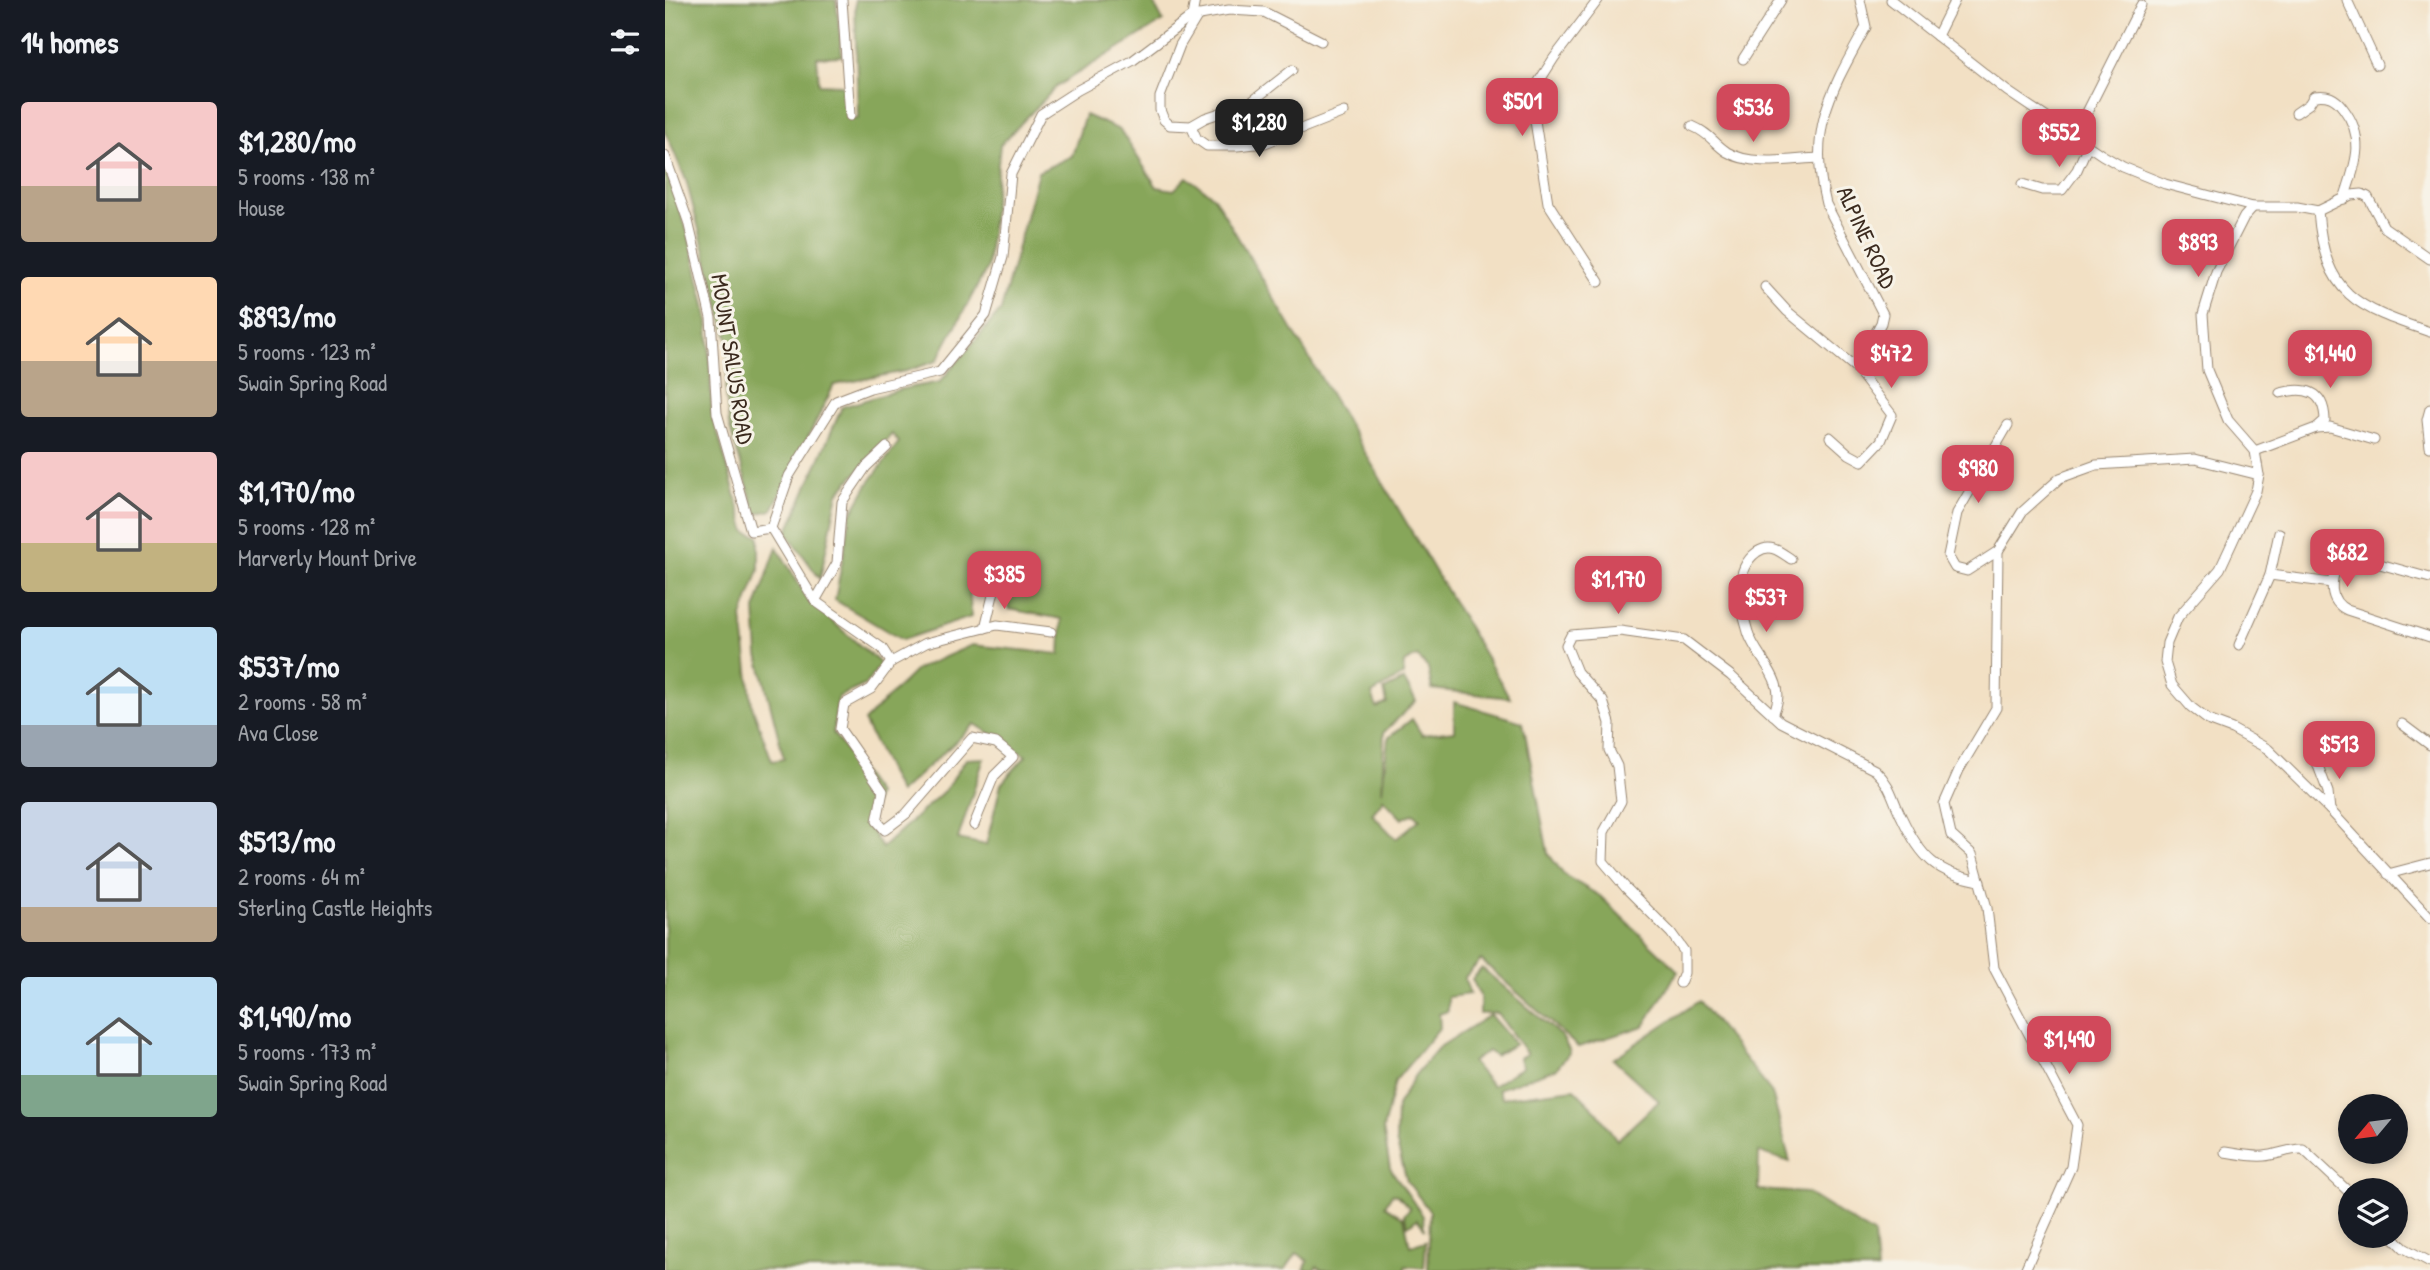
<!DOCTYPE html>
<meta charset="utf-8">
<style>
:root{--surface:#171b24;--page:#20242c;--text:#f1f3f6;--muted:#9ea1a6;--accent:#d1495b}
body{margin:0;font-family:"Patrick Hand",sans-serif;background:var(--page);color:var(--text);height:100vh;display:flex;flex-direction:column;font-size:26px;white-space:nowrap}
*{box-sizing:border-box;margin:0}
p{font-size:23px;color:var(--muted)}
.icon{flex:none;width:38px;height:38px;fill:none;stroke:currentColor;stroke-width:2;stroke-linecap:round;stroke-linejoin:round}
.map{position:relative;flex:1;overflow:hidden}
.details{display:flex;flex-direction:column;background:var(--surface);width:665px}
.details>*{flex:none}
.needle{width:46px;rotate:241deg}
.tools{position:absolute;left:1673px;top:1094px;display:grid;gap:14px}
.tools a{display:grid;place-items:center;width:70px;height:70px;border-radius:50%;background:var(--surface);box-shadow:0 4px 10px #0003;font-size:35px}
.price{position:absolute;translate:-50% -60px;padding:0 16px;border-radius:14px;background:var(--accent);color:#fff;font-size:23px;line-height:46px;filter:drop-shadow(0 2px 4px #0008)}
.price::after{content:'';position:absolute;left:50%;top:42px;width:21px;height:16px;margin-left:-10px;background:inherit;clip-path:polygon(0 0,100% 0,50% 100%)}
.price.current{background:#222;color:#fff}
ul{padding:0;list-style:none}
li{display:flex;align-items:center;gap:21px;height:175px;padding:0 21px}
li span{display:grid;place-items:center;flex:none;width:196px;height:140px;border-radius:7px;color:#555}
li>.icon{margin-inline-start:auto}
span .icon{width:84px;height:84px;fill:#fffc;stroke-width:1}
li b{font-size:30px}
h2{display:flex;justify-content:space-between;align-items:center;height:84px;padding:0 21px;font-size:30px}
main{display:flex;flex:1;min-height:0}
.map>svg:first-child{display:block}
.forest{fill:#87a65a;stroke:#61683c;stroke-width:2;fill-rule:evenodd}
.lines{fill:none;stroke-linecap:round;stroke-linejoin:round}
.minor-casing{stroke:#968571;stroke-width:11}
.minor{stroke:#fff;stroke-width:9}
.labels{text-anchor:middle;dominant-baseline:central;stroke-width:6;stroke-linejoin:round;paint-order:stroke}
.street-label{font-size:23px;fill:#3b2a1e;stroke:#f7f3e8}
</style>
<main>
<section class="details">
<h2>14 homes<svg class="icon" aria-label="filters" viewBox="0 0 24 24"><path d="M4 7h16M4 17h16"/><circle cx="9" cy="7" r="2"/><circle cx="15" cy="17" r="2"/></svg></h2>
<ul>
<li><span style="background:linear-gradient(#f6c9c9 60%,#b9a48a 0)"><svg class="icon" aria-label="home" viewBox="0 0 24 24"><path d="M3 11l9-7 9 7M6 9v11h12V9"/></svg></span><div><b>$1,280/mo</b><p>5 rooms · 138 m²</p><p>House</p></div></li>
<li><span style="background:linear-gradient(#ffd9b3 60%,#b9a48a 0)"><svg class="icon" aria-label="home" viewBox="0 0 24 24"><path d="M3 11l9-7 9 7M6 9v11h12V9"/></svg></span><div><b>$893/mo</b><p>5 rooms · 123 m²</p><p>Swain Spring Road</p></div></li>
<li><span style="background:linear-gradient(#f6c9c9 65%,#c2b280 0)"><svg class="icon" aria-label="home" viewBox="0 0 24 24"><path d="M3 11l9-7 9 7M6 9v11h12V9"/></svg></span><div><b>$1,170/mo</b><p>5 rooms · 128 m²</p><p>Marverly Mount Drive</p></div></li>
<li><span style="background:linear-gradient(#bfe0f5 70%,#9aa5b1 0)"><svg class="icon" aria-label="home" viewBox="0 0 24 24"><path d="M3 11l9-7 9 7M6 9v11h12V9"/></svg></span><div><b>$537/mo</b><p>2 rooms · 58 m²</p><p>Ava Close</p></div></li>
<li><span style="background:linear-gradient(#c9d6e8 75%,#b9a48a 0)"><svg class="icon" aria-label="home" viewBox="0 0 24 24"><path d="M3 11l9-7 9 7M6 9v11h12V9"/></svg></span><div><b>$513/mo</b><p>2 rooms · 64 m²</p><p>Sterling Castle Heights</p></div></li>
<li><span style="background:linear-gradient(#bfe0f5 70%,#7fa58c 0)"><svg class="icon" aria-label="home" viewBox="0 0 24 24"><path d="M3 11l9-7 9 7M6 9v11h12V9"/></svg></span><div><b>$1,490/mo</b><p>5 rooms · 173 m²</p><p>Swain Spring Road</p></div></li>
</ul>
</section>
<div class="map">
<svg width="1765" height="1270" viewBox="0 0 1765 1270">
<rect width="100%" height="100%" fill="#f7f3e8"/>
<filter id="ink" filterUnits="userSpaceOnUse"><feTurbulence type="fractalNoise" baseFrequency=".0143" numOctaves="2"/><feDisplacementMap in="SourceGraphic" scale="14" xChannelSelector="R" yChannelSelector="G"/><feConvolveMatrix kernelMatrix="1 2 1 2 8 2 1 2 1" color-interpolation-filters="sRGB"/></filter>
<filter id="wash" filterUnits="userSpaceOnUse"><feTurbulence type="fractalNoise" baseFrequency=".00686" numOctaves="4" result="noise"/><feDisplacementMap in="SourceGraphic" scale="28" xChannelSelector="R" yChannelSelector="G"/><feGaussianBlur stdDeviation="1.57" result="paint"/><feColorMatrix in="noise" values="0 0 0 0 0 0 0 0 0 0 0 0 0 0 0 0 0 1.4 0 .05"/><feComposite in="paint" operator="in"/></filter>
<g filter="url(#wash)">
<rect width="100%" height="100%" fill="#f2e0c4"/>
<!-- forest -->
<g class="forest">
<path d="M0,0H171L177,56L152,57L154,84L177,85L182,118H193L190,0H487L498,21L392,86L335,145L322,268L272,361L241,371L169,385L107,510L91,514L64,425L61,394L64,343L21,180L0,131Z"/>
<path d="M420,115L455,130L492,187L509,190L522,177L549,197L845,698L767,689L763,668L752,656L739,663L738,675L707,694L712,708L722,703L719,690L739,680L751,701L719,732L717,792L723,738L747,719L757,735L789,731V702L858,722L883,853L899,875L935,896L1013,971L979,1026L913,1047L816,960L799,978L805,994L783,997V1011L774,1014L775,1027L730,1081L718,1129L725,1168L758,1216L759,1228L752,1219L743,1226L739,1214L745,1209L733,1195L727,1194L720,1206L739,1218L745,1246L761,1241L759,1268L740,1266V1270H657L652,1266L649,1270H639L643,1261L632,1253L620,1270H0V167L23,233L43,318L47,413L81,532L94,536V570L77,617L87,706L107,761L119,759L93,655L90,610L112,547L143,600L216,664L200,685L173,697L168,733L212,794L202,824L217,848L281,789L301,759L319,758L293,839L321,845L336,784L361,756L310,724L234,793L199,721L252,669L307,645L395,654L397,619L343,609L346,573L304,577L306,617L237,640L170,600L186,514L203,484L234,442L227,434L173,493L155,579L122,533L177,407L237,389L275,382L336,310L373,172L407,156ZM717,798L737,819L749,813L755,819L731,839L707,814L717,802Z"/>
<path d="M817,968L897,1037L905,1052L891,1069L833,1089L837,1098L909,1089L932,1112L952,1140L994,1101L948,1059L1034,1001L1107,1093L1125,1162L1094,1152L1093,1190L1142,1193L1209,1235L1212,1270H763L765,1212L742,1181L731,1141L732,1106L750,1075L773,1048L825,1015L850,1044L830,1056L823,1051L807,1062L827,1086L857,1067L854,1058L862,1054L832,1013L815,1014V996L807,979Z"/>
</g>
</g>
<g filter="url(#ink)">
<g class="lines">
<defs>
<g id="minor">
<path d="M177,0L185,116"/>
<path d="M933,0L889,58L873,83L867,102L883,203L934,282"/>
<path d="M1226,0L1342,91L1437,155L1458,167L1500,184L1588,207H1632L1653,211L1686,195L1697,194L1703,197L1719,227L1765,259"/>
<path d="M1682,0L1712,65"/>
<path d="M533,15L515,45L495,97V110L499,120L505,125L526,126L540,118L585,103L627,70"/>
<path d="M529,16L564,10L599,12L656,41"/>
<path d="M1272,36L1290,0"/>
<path d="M1078,59L1116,0"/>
<path d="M1631,113L1644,104L1649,96C1662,94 1670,97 1678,108C1702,139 1690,165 1679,199"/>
<path d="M526,126L532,139L542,146H572L600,143L679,112"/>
<path d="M1027,126C1046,134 1048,143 1062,152C1087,167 1127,159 1154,158"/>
<path d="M1410,136L1476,5"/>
<path d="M0,156L23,221L46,318L52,413L86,531L106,528L124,476L171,401L205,388L275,372L321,315L338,257L346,174L376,114L413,90L467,61L527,16L530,0"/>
<path d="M1357,184L1377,190H1397L1412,170L1423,145"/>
<path d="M1653,211C1660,296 1691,307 1765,332"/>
<path d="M1100,287L1122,311L1191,368L1227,415L1216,441L1197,461L1184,454L1165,437"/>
<path d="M1191,368L1216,323L1218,314L1161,204C1142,129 1166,91 1201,27L1195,0"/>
<path d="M1615,393C1639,387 1659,389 1660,420L1651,428"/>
<path d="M1765,409L1762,420L1765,447"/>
<path d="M1590,451L1651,428L1665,427L1709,440"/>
<path d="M1594,475L1591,491L1555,569L1513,617L1502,643L1500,662L1507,685L1526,707L1543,720L1567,729L1603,749L1665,810L1765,918"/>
<path d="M106,528L150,601L217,648L226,662L206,689L179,704L175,729L218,791L212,821L220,830L241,814L307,738L331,743L348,757L329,776L309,825"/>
<path d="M1333,551L1302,571L1290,568L1283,556L1292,513L1343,425"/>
<path d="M1605,575L1667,583"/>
<path d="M1765,578L1686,556L1673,564C1665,581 1663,601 1682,610L1765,637"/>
<path d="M150,601L172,563L177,502L201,467L222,447"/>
<path d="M320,628L330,587"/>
<path d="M1574,645L1605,575L1614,533"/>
<path d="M226,662L261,643L332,625L386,632"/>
<path d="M1108,715C1112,705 1115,695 1111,684C1105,665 1088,650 1083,632C1075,606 1067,570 1092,552C1106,543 1114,551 1126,559"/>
<path d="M1737,724L1765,745"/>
<path d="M1659,740L1651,743L1647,750L1663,792L1665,810"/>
<path d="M1723,874L1765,863"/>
<path d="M1015,983L1019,973V951L1006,933L961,888L938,861L939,832L956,801L952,766L944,750L945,723L938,701L912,672L901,645L906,635L955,631L1019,640L1065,675L1116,722L1210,770C1227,786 1227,799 1237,818C1256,858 1271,873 1315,881"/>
<path d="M1560,1152C1573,1154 1586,1157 1599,1156C1613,1155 1625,1148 1638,1149L1685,1193"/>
<path d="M1727,1236L1739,1248L1765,1262"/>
<path d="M1360,1270L1406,1167L1412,1125L1329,968L1322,908L1307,854L1286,835L1279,804L1294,770L1331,708L1333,551L1357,512L1395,478L1431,465L1530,459L1594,475L1590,451L1563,420L1542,370L1538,314L1551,272L1579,217L1588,207"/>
</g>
</defs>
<!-- minor casing -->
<use href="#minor" class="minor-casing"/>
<!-- minor -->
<use href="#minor" class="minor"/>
</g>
</g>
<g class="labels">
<!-- street labels -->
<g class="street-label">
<text transform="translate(1202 237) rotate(65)">ALPINE ROAD</text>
<text transform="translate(68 359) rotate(81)">MOUNT SALUS ROAD</text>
</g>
</g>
</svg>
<div class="tools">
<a><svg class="needle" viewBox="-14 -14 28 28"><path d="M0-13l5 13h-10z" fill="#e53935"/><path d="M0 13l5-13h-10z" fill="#9ea1a6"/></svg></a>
<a><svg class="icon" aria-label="layers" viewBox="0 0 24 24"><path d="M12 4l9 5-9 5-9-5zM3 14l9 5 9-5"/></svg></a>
</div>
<b class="price" style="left:857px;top:138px">$501</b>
<b class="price" style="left:1088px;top:144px">$536</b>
<b class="price current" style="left:594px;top:159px">$1,280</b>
<b class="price" style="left:1394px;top:169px">$552</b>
<b class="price" style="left:1533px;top:279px">$893</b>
<b class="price" style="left:1226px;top:390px">$472</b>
<b class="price" style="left:1665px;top:390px">$1,440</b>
<b class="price" style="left:1313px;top:505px">$980</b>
<b class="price" style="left:1682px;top:589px">$682</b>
<b class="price" style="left:339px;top:611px">$385</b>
<b class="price" style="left:953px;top:616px">$1,170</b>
<b class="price" style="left:1101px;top:634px">$537</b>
<b class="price" style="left:1674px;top:781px">$513</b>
<b class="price" style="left:1404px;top:1076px">$1,490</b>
</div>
</main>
